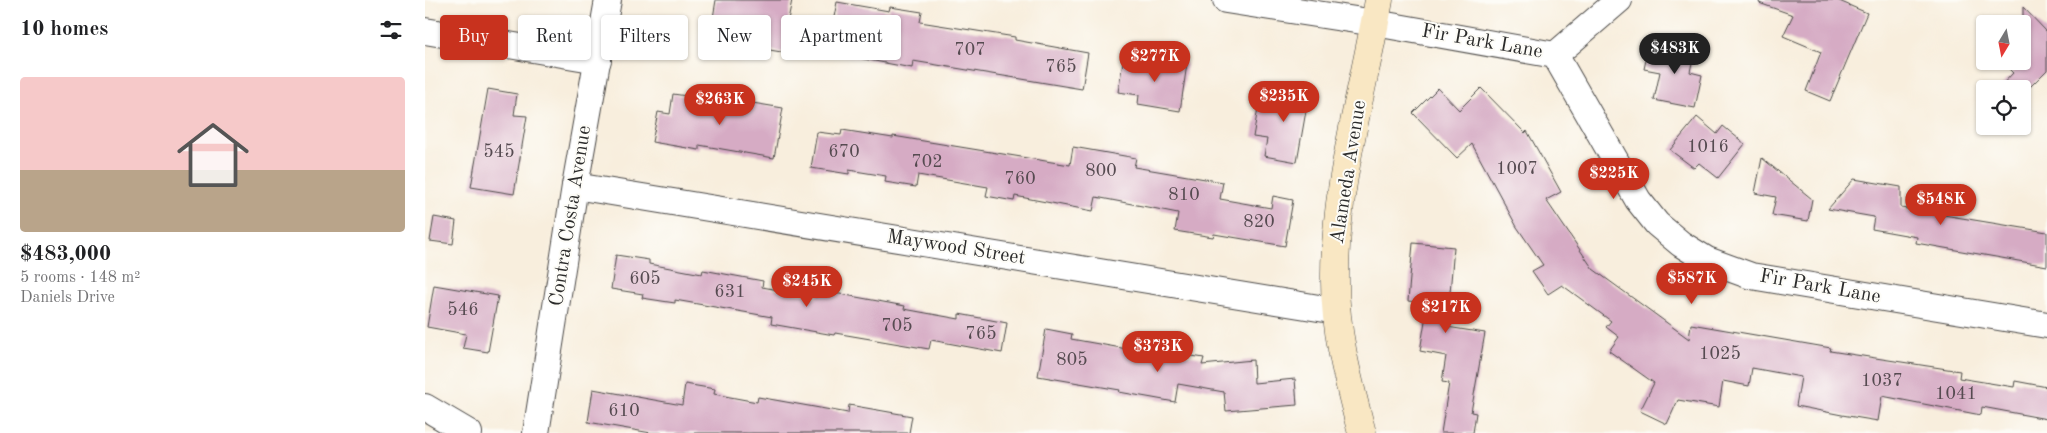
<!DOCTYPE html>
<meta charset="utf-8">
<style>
:root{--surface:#fff;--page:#f6f6f6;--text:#202124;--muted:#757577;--line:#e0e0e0;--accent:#c8321e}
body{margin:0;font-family:"Old Standard TT",serif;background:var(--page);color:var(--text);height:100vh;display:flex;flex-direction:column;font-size:19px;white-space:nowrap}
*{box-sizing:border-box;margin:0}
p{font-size:16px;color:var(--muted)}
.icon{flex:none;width:28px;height:28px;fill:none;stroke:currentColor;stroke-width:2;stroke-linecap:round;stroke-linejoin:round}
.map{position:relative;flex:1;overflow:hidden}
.side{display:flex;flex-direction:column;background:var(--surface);width:425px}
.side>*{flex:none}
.top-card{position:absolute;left:15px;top:15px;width:475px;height:45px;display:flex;gap:10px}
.needle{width:32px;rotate:190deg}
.controls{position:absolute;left:1551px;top:15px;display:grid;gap:10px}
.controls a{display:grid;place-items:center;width:55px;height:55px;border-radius:5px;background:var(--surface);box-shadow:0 1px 4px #0004;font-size:25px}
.price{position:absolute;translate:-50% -42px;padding:0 11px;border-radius:18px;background:var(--accent);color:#fff;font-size:16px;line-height:32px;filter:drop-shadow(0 1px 2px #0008)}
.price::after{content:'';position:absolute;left:50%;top:30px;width:15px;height:11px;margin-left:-8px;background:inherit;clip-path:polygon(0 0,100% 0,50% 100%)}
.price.selected{background:#222;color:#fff}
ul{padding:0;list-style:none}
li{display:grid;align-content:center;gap:10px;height:265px;padding:0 20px}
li+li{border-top:1px solid var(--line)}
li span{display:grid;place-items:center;height:155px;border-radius:5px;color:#555}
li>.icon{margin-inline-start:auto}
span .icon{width:90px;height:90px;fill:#fffc;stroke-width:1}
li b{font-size:21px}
h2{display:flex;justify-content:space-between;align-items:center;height:60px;padding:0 20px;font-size:21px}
.chip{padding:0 18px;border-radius:5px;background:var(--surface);box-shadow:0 1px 4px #0004;font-size:18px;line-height:45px}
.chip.selected{background:var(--accent);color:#fff}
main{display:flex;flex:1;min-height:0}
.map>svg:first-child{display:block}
.building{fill:#d6abc4}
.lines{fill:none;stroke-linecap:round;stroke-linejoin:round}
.street-casing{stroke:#4a4846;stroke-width:28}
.secondary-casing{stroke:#4a4846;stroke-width:29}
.street{stroke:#fff;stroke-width:26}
.secondary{stroke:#f9e7c3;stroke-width:28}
.labels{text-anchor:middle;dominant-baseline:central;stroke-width:4;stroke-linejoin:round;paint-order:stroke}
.number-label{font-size:18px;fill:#564b51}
.street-label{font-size:20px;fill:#2b2b2b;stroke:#fdfcf7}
</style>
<main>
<section class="side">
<h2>10 homes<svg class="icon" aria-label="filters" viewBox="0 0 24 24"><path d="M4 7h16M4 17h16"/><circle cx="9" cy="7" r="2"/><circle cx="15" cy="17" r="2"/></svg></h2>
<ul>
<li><span style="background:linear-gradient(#f6c9c9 60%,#b9a48a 0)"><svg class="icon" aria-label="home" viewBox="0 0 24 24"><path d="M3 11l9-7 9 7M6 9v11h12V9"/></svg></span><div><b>$483,000</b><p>5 rooms · 148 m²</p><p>Daniels Drive</p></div></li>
</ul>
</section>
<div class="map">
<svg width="1622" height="433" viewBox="0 0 1622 433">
<rect width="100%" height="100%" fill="#fdfcf7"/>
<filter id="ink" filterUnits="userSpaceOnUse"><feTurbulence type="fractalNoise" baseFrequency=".02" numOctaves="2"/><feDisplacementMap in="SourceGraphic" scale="10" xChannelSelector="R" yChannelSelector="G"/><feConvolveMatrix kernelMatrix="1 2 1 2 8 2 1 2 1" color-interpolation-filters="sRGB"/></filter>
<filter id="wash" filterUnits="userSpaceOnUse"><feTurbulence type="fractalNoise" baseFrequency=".0096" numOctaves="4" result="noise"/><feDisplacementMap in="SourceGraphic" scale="20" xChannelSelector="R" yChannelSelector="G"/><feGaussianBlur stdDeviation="1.12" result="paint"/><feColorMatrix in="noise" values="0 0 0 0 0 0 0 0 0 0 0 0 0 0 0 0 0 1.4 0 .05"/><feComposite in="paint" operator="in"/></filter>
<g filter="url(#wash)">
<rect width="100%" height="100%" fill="#f8eedd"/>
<g id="blocks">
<!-- building -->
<g class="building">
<path d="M291,0H367L363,20L407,27L412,2L464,11L465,7L497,12L495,22L590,37V40L663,53L657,89L488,61L487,68L380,48L379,56L322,46L325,24L288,18Z"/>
<path d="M1335,0H1412L1442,13L1405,101L1381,91L1396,52L1358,36L1368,15L1334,3Z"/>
<path d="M1598,7L1622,32V70L1603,89H1573L1588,73L1576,61H1598Z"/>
<path d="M1244,44L1270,49L1265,72L1277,75L1270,108L1229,100L1235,72L1219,69L1224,46L1243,50Z"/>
<path d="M722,57L762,64L755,111L713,104L714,95L693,92L698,62L721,65Z"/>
<path d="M852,83L885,88L872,162L839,156L842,139L828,137L833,108L848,111Z"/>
<path d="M1013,88L1034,110L1056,88L1100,133L1102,131L1136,192L1121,200L1168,269L1264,339L1266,324L1406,348L1405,351L1535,371L1534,378L1589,387L1590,381L1622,387V419L1557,407L1556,415L1457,396L1453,421L1417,415L1371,406L1376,377L1327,368L1324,386L1298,381L1294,407L1253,400L1242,424L1215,411L1229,383L1184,351L1194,337L1181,327L1186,321L1137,285L1123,294L1107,271L1118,265L1092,227L1047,144L1032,158L988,113Z"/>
<path d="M63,89L92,94L89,115L102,116L89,194L46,187Z"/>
<path d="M248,94L296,101L297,98L358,108L349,158L274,145V150L227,142L233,112L245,114Z"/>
<path d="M1272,117L1292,134L1298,126L1320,144L1293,178L1274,163L1269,168L1245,150Z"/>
<path d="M417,130L468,138V136L645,165L648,147L711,158L709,167L798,182L795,199L846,208L848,196L868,200L860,246L789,234L788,237L750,231L753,213L671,197L668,211L590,196L589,201L561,196L563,187L493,175L491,187L460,182L461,176L424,170V174L386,168L392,132L416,135Z"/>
<path d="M1337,158L1387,199L1383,221L1347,215L1351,197L1330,193Z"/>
<path d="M1429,179L1476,187V208L1622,232V266L1491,243L1492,237L1447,229L1449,217L1403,209Z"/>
<path d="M9,217L31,221L28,244L5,241Z"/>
<path d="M988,243L1029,247L1022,327L1060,333L1046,412L1051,413L1048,433H1016L1024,383L1017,382L1021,356L995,351L1003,303L983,301Z"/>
<path d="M191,255L224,260V264L277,274L278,270L338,281L337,287L392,297L393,290L480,306L479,309L534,319V314L582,323L577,353L506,340L504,349L410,333L409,335L346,324L347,317L250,300V303L217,298L218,294L186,289Z"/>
<path d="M9,285L73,296L63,352L38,348L41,334L2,327Z"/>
<path d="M621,329L647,334L646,339L702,349L704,340L725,344L724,349L779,358L777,365L828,360L829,383L870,379L872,405L801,411L799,392L753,384L750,402L694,392L695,390L613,376Z"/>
<path d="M260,384L290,389L289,394L332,402L333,397L423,413L424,405L487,416L484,433H226L163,422L168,389L257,405Z"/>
</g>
</g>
</g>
<g filter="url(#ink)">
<use href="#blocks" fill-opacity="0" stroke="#4a4846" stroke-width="1"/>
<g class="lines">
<defs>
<g id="street">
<path d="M801,0L950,23L1130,55L1213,200L1232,224L1256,244L1282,260L1326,276L1622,325"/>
<path d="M0,31L173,60"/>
<path d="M1130,55L1194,0"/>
<path d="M150,186L912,311"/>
<path d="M0,407L44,433"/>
<path d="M111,433L150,186L183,0"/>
</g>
<path id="secondary" d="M937,433C924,383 910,333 910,281C909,186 938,93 954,0"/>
</defs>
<!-- street casing -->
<use href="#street" class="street-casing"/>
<!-- secondary casing -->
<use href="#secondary" class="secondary-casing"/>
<!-- street -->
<use href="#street" class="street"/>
<!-- secondary -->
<use href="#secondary" class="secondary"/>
</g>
</g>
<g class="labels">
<!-- number labels -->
<g class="number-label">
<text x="545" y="50">707</text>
<text x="636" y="67">765</text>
<text x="1283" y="147">1016</text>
<text x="74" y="152">545</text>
<text x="419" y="152">670</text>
<text x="502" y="162">702</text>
<text x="1092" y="169">1007</text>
<text x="676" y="171">800</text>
<text x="595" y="179">760</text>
<text x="759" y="195">810</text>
<text x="834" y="222">820</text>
<text x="220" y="279">605</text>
<text x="305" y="292">631</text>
<text x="38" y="310">546</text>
<text x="472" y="326">705</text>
<text x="556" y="334">765</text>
<text x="1295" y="354">1025</text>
<text x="647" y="360">805</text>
<text x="1457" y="381">1037</text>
<text x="1531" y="394">1041</text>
<text x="199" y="411">610</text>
</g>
<!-- street labels -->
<g class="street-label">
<text transform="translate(1057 42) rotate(10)">Fir Park Lane</text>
<text transform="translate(924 172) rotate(-81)">Alameda Avenue</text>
<text transform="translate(146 216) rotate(-81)">Contra Costa Avenue</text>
<text transform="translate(531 248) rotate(9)">Maywood Street</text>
<text transform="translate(1395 287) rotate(10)">Fir Park Lane</text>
</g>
</g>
</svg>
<div class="controls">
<a><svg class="needle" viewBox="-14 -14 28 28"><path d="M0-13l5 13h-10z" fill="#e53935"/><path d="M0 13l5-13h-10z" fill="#757577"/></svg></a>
<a><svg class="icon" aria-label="locate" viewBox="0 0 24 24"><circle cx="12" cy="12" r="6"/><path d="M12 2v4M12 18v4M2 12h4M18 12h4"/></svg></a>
</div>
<b class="price selected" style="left:1250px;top:75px">$483K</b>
<b class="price" style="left:730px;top:83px">$277K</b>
<b class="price" style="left:859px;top:123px">$235K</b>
<b class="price" style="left:295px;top:126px">$263K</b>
<b class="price" style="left:1189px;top:200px">$225K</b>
<b class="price" style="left:1516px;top:226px">$548K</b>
<b class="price" style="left:1267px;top:305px">$587K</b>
<b class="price" style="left:382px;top:308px">$245K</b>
<b class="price" style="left:1021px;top:334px">$217K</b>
<b class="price" style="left:733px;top:373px">$373K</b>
<div class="top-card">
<a class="chip selected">Buy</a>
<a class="chip">Rent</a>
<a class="chip">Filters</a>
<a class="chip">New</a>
<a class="chip">Apartment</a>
</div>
</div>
</main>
